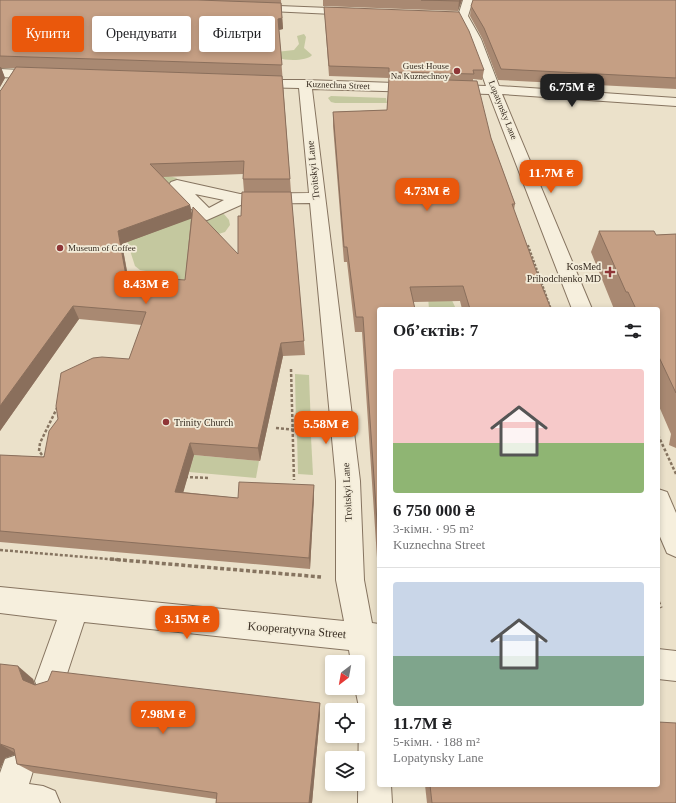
<!DOCTYPE html>
<html lang="uk">
<meta charset="utf-8">
<style>
:root{--surface:#fff;--page:#f2f2f2;--text:#202124;--muted:#757577;--line:#e0e0e0;--accent:#ea580c}
body{margin:0;font-family:"Times New Roman",serif;background:var(--page);color:var(--text);height:100vh;display:flex;flex-direction:column;font-size:15px;white-space:nowrap}
*{box-sizing:border-box;margin:0}
p{font-size:13px;color:var(--muted)}
.icon{flex:none;width:22px;height:22px;fill:none;stroke:currentColor;stroke-width:2;stroke-linecap:round;stroke-linejoin:round}
.map{position:relative;flex:1;overflow:hidden}
.details{position:absolute;left:377px;top:307px;width:283px;height:480px;display:flex;flex-direction:column;background:var(--surface);border-radius:4px;box-shadow:0 2px 6px #0003}
.details>*{flex:none}
.banner{position:absolute;left:12px;top:16px;width:305px;height:36px;display:flex;gap:8px}
.needle{width:26px;rotate:211deg}
.controls{position:absolute;left:325px;top:655px;display:grid;gap:8px}
.controls a{display:grid;place-items:center;width:40px;height:40px;border-radius:4px;background:var(--surface);box-shadow:0 2px 6px #0003;font-size:20px}
.price{position:absolute;translate:-50% -34px;padding:0 9px;border-radius:8px;background:var(--accent);color:#fff;font-size:13px;line-height:26px;filter:drop-shadow(0 1px 2px #0008)}
.price::after{content:'';position:absolute;left:50%;top:24px;width:12px;height:9px;margin-left:-6px;background:inherit;clip-path:polygon(0 0,100% 0,50% 100%)}
.price.selected{background:#222;color:#fff}
ul{padding:0;list-style:none}
li{display:grid;align-content:center;gap:8px;height:212px;padding:0 16px}
li+li{border-top:1px solid var(--line)}
li span{display:grid;place-items:center;height:124px;border-radius:4px;color:#555}
li>.icon{margin-inline-start:auto}
span .icon{width:72px;height:72px;fill:#fffc;stroke-width:1}
li b{font-size:17px}
h2{display:flex;justify-content:space-between;align-items:center;height:48px;padding:0 16px;font-size:17px}
.chip{padding:0 14px;border-radius:4px;background:var(--surface);box-shadow:0 2px 6px #0003;font-size:14px;line-height:36px}
.chip.selected{background:var(--accent);color:#fff}
.map>svg:first-child{display:block}
.green{fill:#c4c89f}
.lines{fill:none;stroke-linecap:round;stroke-linejoin:round}
.minor-casing{stroke:#867460;stroke-width:2}
.path-far2{stroke:#867460;stroke-width:2;stroke-dasharray:2.5 1.5;stroke-linecap:butt}
.path-far1{stroke:#867460;stroke-width:2.5;stroke-dasharray:3 2;stroke-linecap:butt}
.path{stroke:#867460;stroke-width:3.5;stroke-dasharray:4 2.5;stroke-linecap:butt}
.minor{fill:#f6efdd;fill-rule:evenodd}
.wall{fill:#a98972;fill-rule:evenodd}
.shaded-wall{fill:#8a6f5c}
.building{fill:#c59f84;stroke:#8a6f5c}
.poi-dot{fill:#8f3637;stroke:#f3ecd9;stroke-width:1.5}
.labels{text-anchor:middle;dominant-baseline:central;stroke-width:3.5;stroke-linejoin:round;paint-order:stroke}
.far-poi-label{font-size:9px;fill:#382d22;stroke:#f3ecd9;text-anchor:end}
.far-street-label{font-size:9px;fill:#382d22;stroke:#f3ecd9}
.street-label{font-size:10px;fill:#382d22;stroke:#f3ecd9}
.poi-label{font-size:10px;fill:#382d22;stroke:#f3ecd9;text-anchor:end}
.near-street-label{font-size:12px;fill:#382d22;stroke:#f3ecd9}
</style>
<div class="map">
<svg width="676" height="803" viewBox="0 0 676 803">
<rect width="100%" height="100%" fill="#ebe1ca"/>
<!-- green -->
<g class="green">
<path d="M304,34L306,37L304,48L312,55C308,61 286,61 279,58C275,57 271,54 267,53L294,50L299,44L297,36Z"/>
<path d="M331,96L386,98L387,103H335L331,102L328,98Z"/>
<path d="M142,170L177,178L174,183L153,184L182,219L196,212L223,213L229,220L230,225L225,232L189,243L187,257L190,263L215,281L161,280L158,273L140,270L135,266L127,241Z"/>
<path d="M450,296L456,309H429L428,297Z"/>
<path d="M295,374L309,375L311,428L296,427Z"/>
<path d="M297,435L311,437L313,475L298,474Z"/>
<path d="M194,455L259,461L256,478L189,472Z"/>
</g>
<g class="lines">
<defs>
<g id="minor">
<path d="M463,0H473L468,16L481,39L499,86L676,98V106L502,94L592,309H572L489,94L312,89L360,481L364,580L372,623L379,624V785H391L392,803H358L359,707L355,688H358V662H351L349,650L84,622L61,692L50,696L39,692L35,681L57,620L0,613V587L344,621L336,580V481L310,203L243,204L207,220L201,219L169,185L171,182L177,180L240,194L309,193L299,88L253,87L248,86L247,83L248,80H305L486,86L469,39L458,16ZM195,194L224,200L209,208Z"/>
<path d="M253,5L354,9L359,12L354,15L249,10L248,8Z"/>
<path d="M0,69L41,71L45,72L47,75L45,78L41,79L0,77Z"/>
<path d="M658,489L667,492L676,513V557L667,553L658,532Z"/>
<path d="M658,649L676,651V681L658,679Z"/>
<path d="M17,755L29,759L33,771L29,784L43,786L55,791L60,803H0V773L5,759Z"/>
</g>
</defs>
<!-- minor casing -->
<use href="#minor" class="minor-casing"/>
<!-- path-far2 -->
<path class="path-far2" d="M528,245L551,309"/>
<!-- path-far1 -->
<g class="path-far1">
<path d="M291,369L294,480"/>
<path d="M276,428L315,432"/>
<path d="M658,435L676,474"/>
<path d="M45,459L39,451L40,443L58,406"/>
<path d="M185,477L210,478"/>
<path d="M0,550L121,560"/>
</g>
<!-- path -->
<g class="path">
<path d="M110,559L321,577"/>
<path d="M658,601L661,608"/>
</g>
<!-- minor -->
<use href="#minor" class="minor"/>
</g>
<!-- wall -->
<g class="wall">
<path d="M0,0H281L283,29L279,30L291,192L305,355L283,356L260,461L194,455L183,492L238,498L314,485V497L310,569L0,542V455L44,457L129,359L142,325L79,319L0,431L1,90L15,68H1L5,78L0,87ZM243,174V179L244,192L241,216L238,254L192,214L190,205L162,177ZM191,218L185,280L128,276L122,244Z"/>
<path d="M323,0H462L458,11L323,6Z"/>
<path d="M676,0V89L498,80L482,38L470,16L471,6Z"/>
<path d="M324,7L484,70L482,80L473,79V81L491,138L515,204L514,210L541,284L551,309H462L460,301L414,302L379,309V574L378,573L362,332H355L347,262H344L333,126V112L387,110L389,78L329,76Z"/>
<path d="M599,231L656,235L676,234V448L669,445L671,434L658,404V309H614L591,252Z"/>
<path d="M0,664L33,679L35,685L320,703V714L312,803H216V799L34,773L17,764L15,754L5,758L0,769Z"/>
<path d="M425,785H658L676,803H427Z"/>
</g>
<!-- shaded-wall -->
<g class="shaded-wall">
<path d="M460,0H462L458,11L459,1Z"/>
<path d="M281,3L283,29L278,30V19Z"/>
<path d="M0,67H1L5,78L0,87Z"/>
<path d="M190,205L193,218L122,244L130,289L126,276L118,231Z"/>
<path d="M73,306L79,319L0,431V406Z"/>
<path d="M281,343L283,356L260,461L258,448Z"/>
<path d="M190,443L194,455L180,504L175,492Z"/>
<path d="M314,485V497L310,569L309,558Z"/>
<path d="M18,666L33,679L38,693L23,680Z"/>
<path d="M320,703V714L312,803H309Z"/>
<path d="M0,744L17,754L5,758L0,769Z"/>
</g>
<!-- building -->
<g class="building">
<path d="M0,0H198L281,3L282,18L278,19L282,65L0,56Z"/>
<path d="M421,0H460L459,1Z"/>
<path d="M473,0H676V78L501,69L484,28L471,6Z"/>
<path d="M324,7L459,12L469,31L484,70H473L474,74L389,72V68L329,66Z"/>
<path d="M16,67L282,76L290,179H243L244,161L150,164L190,205L118,231L126,276L185,280L193,207L238,254V216H241L242,192H291L304,341L281,343L258,448L190,443L175,492L238,498L239,482L314,485L309,558L0,531V455L44,457L49,431L58,419L56,406L61,373L93,358L102,357L129,359L146,312L73,306L0,406V91L1,90Z"/>
<path d="M389,78L477,81L491,138L515,204H512L541,284L551,309H470L463,286L410,287L415,309H379V551L363,317H356L347,247H344L333,112L387,110Z"/>
<path d="M599,231H654L656,235L676,234V393L658,355V309H636L628,292H626Z"/>
<path d="M0,664L18,666L23,680L35,685L48,681L52,671L320,703L309,803H216L217,793L17,764L14,749L0,744Z"/>
<path d="M658,722L676,723V803H432L430,785H658Z"/>
</g>
<!-- markers -->
<g class="poi-dot">
<circle cx="457" cy="71" r="4"/>
<circle cx="60" cy="248" r="4"/>
<path d="M608 266h4v4h4v4h-4v4h-4v-4h-4v-4h4z"/>
<circle cx="166" cy="422" r="4"/>
</g>
<g class="labels">
<!-- far-poi labels -->
<g class="far-poi-label">
<text x="449" y="66">Guest House<tspan x="449" dy="10">Na Kuznechnoy</tspan></text>
<text x="68" y="248" text-anchor="start">Museum of Coffee</text>
</g>
<!-- far-street labels -->
<g class="far-street-label">
<text transform="translate(338 85) rotate(2)">Kuznechna Street</text>
<text transform="translate(503 110) rotate(68)">Lopatynsky Lane</text>
</g>
<!-- street labels -->
<g class="street-label">
<text transform="translate(313 170) rotate(-96)">Troitskyi Lane</text>
<text transform="translate(347 492) rotate(-93)">Troitskyi Lane</text>
</g>
<!-- poi labels -->
<g class="poi-label">
<text x="601" y="266">KosMed<tspan x="601" dy="12">Prihodchenko MD</tspan></text>
<text x="174" y="422" text-anchor="start">Trinity Church</text>
</g>
<!-- near-street labels -->
<g class="near-street-label">
<text transform="translate(297 630) rotate(5)">Kooperatyvna Street</text>
</g>
</g>
</svg>
<div class="controls">
<a><svg class="needle" viewBox="-14 -14 28 28"><path d="M0-13l5 13h-10z" fill="#e53935"/><path d="M0 13l5-13h-10z" fill="#757577"/></svg></a>
<a><svg class="icon" aria-label="locate" viewBox="0 0 24 24"><circle cx="12" cy="12" r="6"/><path d="M12 2v4M12 18v4M2 12h4M18 12h4"/></svg></a>
<a><svg class="icon" aria-label="layers" viewBox="0 0 24 24"><path d="M12 4l9 5-9 5-9-5zM3 14l9 5 9-5"/></svg></a>
</div>
<b class="price selected" style="left:572px;top:108px">6.75M ₴</b>
<b class="price" style="left:551px;top:194px">11.7M ₴</b>
<b class="price" style="left:427px;top:212px">4.73M ₴</b>
<b class="price" style="left:146px;top:305px">8.43M ₴</b>
<b class="price" style="left:326px;top:445px">5.58M ₴</b>
<b class="price" style="left:187px;top:640px">3.15M ₴</b>
<b class="price" style="left:163px;top:735px">7.98M ₴</b>
<div class="banner">
<a class="chip selected">Купити</a>
<a class="chip">Орендувати</a>
<a class="chip">Фільтри</a>
</div>
<section class="details">
<h2>Об’єктів: 7<svg class="icon" aria-label="filters" viewBox="0 0 24 24"><path d="M4 7h16M4 17h16"/><circle cx="9" cy="7" r="2"/><circle cx="15" cy="17" r="2"/></svg></h2>
<ul>
<li><span style="background:linear-gradient(#f6c9c9 60%,#8fb573 0)"><svg class="icon" aria-label="home" viewBox="0 0 24 24"><path d="M3 11l9-7 9 7M6 9v11h12V9"/></svg></span><div><b>6 750 000 ₴</b><p>3-кімн. · 95 m²</p><p>Kuznechna Street</p></div></li>
<li><span style="background:linear-gradient(#c9d6e8 60%,#7fa58c 0)"><svg class="icon" aria-label="home" viewBox="0 0 24 24"><path d="M3 11l9-7 9 7M6 9v11h12V9"/></svg></span><div><b>11.7M ₴</b><p>5-кімн. · 188 m²</p><p>Lopatynsky Lane</p></div></li>
</ul>
</section>
</div>
